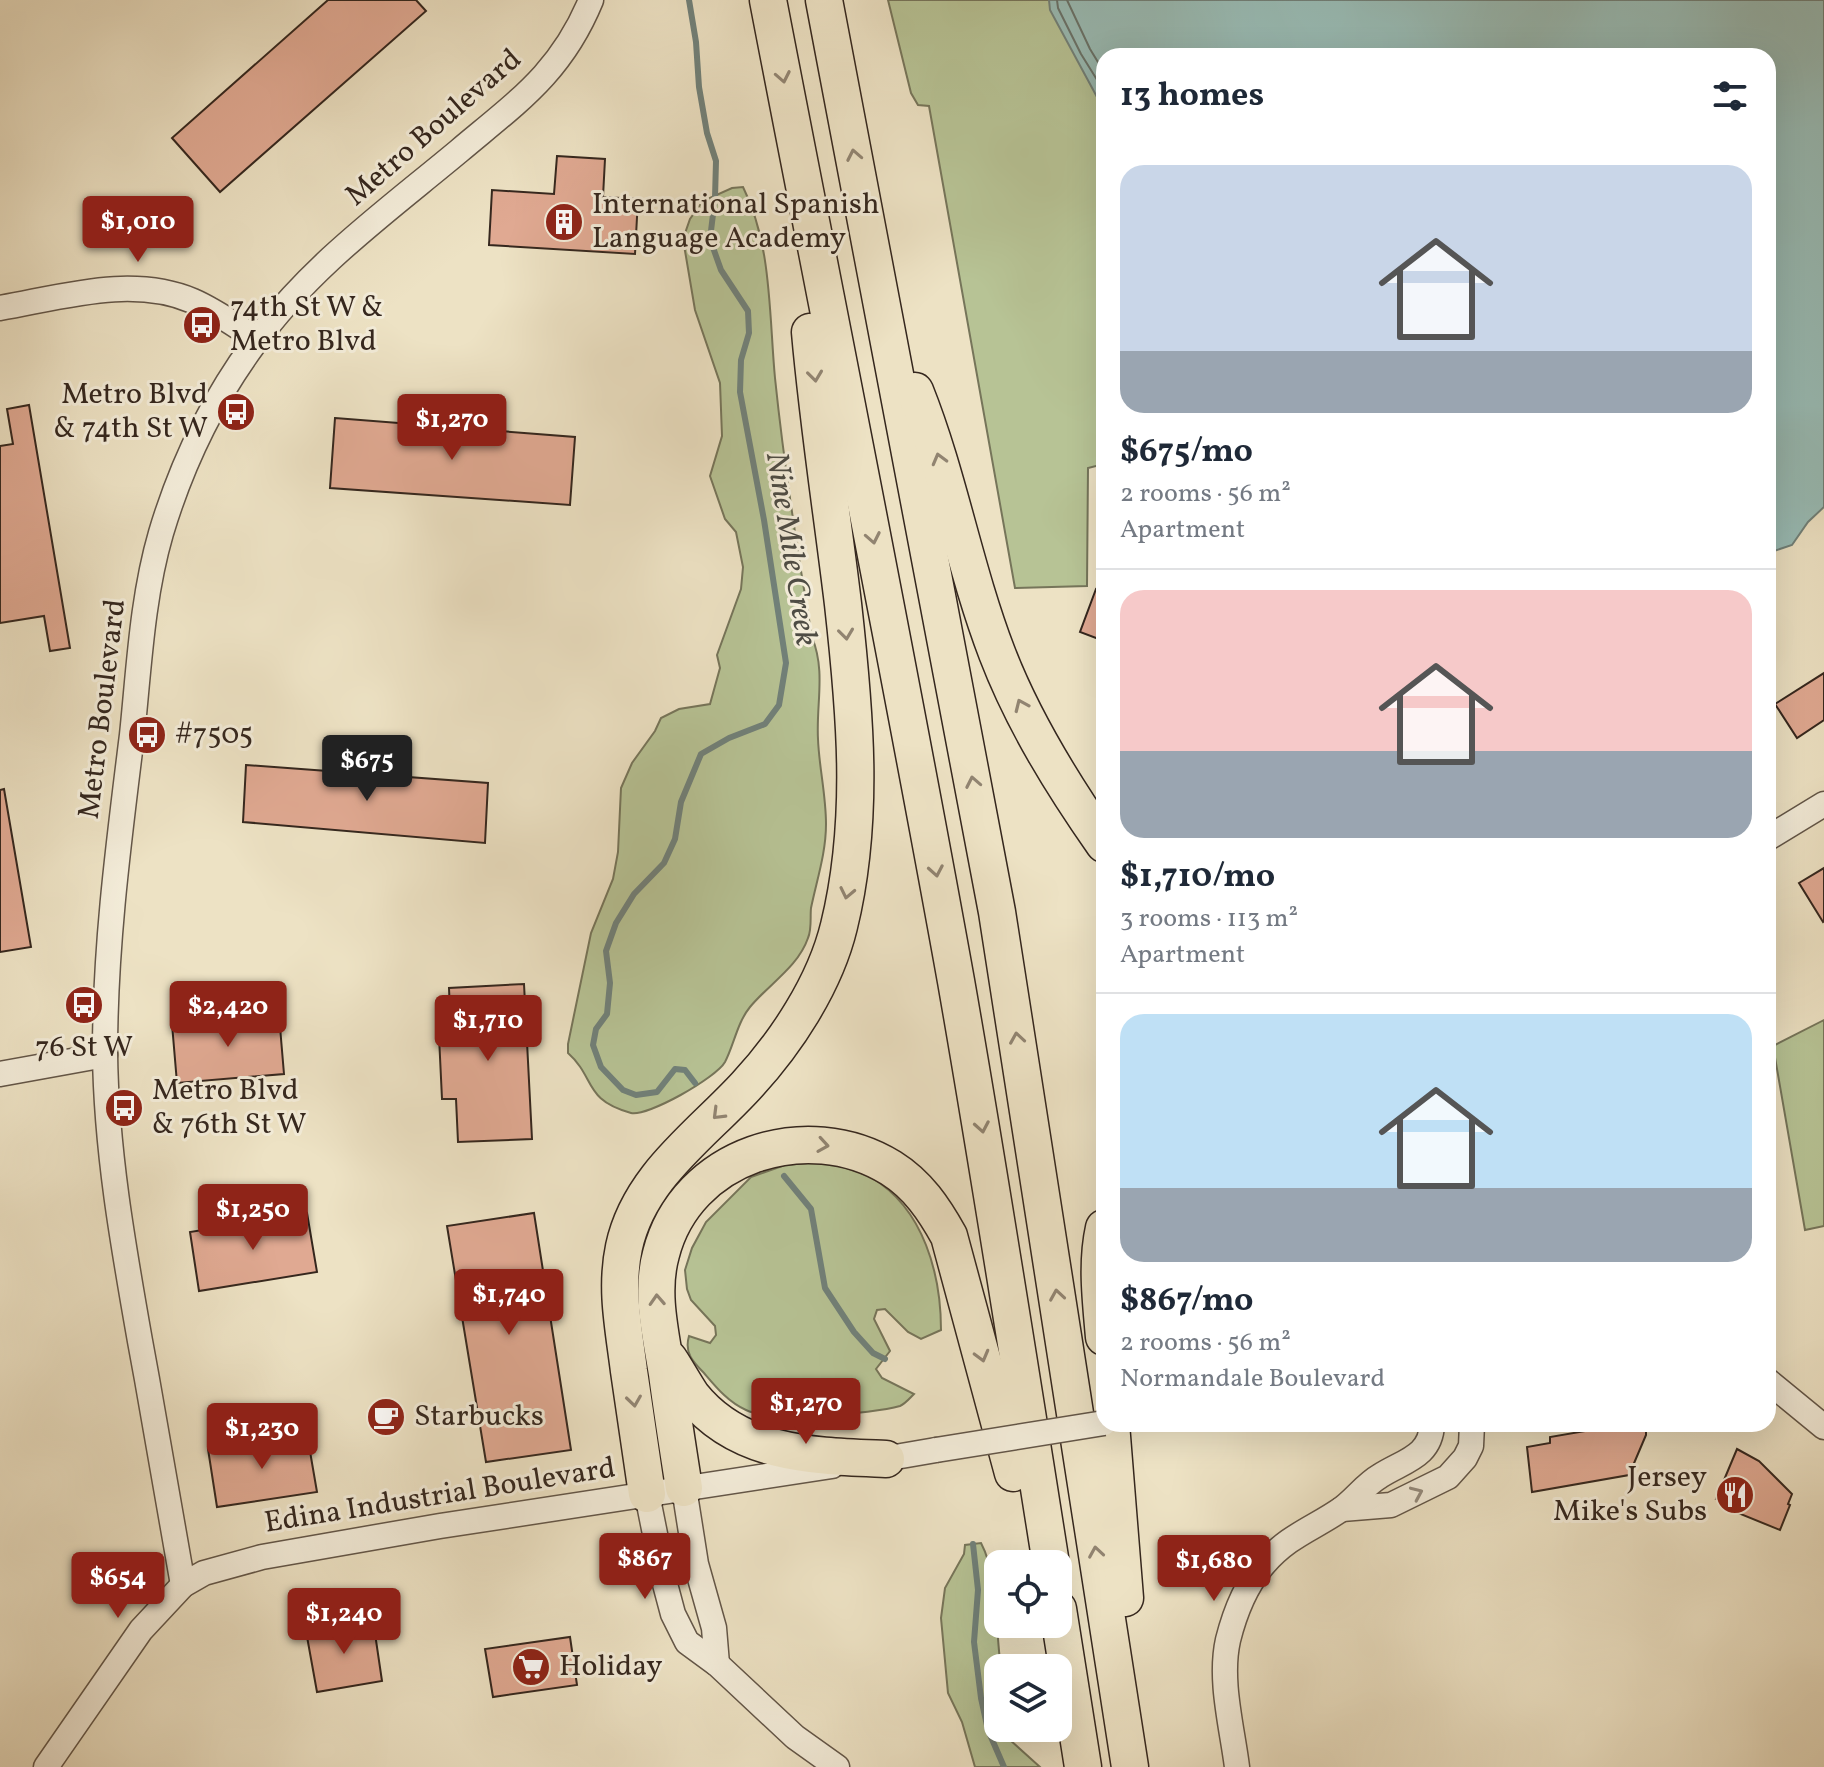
<!DOCTYPE html>
<meta charset="utf-8">
<style>
:root{--surface:#fff;--page:#f2f2f3;--text:#1f2937;--muted:#747a83;--line:#e0e1e3;--accent:#8f2418}
body{margin:0;font-family:Vollkorn,serif;background:var(--page);color:var(--text);height:100vh;display:flex;flex-direction:column;font-size:30px;white-space:nowrap}
*{box-sizing:border-box;margin:0}
p{font-size:26px;color:var(--muted)}
.icon{flex:none;width:44px;height:44px;fill:none;stroke:currentColor;stroke-width:2;stroke-linecap:round;stroke-linejoin:round}
.map{position:relative;flex:1;overflow:hidden}
.side{position:absolute;left:1096px;top:48px;width:680px;height:1384px;display:flex;flex-direction:column;background:var(--surface);border-radius:24px;box-shadow:0 8px 32px #0002}
.side>*{flex:none}
.buttons{position:absolute;left:984px;top:1550px;display:grid;gap:16px}
.buttons a{display:grid;place-items:center;width:88px;height:88px;border-radius:16px;background:var(--surface);box-shadow:0 8px 32px #0002;font-size:40px}
.price{position:absolute;translate:-50% -68px;padding:0 18px;border-radius:8px;background:var(--accent);color:#fff;font-size:26px;line-height:52px;filter:drop-shadow(0 2px 4px #0008)}
.price::after{content:'';position:absolute;left:50%;top:48px;width:24px;height:18px;margin-left:-12px;background:inherit;clip-path:polygon(0 0,100% 0,50% 100%)}
.price.active{background:#222;color:#fff}
ul{padding:0;list-style:none}
li{display:grid;align-content:center;gap:16px;height:424px;padding:0 24px}
li+li{border-top:2px solid var(--line)}
li span{display:grid;place-items:center;height:248px;border-radius:24px;color:#555}
li>.icon{margin-inline-start:auto}
span .icon{width:144px;height:144px;fill:#fffc;stroke-width:1}
li b{font-size:34px}
h2{display:flex;justify-content:space-between;align-items:center;height:96px;padding:0 24px;font-size:34px}
.map>svg:first-child{display:block}
.green{fill:#b7c395;stroke:#76755a;stroke-width:2}
.water{fill:#99bdb7;stroke:#71817a;stroke-width:2}
.lines{fill:none;stroke-linecap:round;stroke-linejoin:round}
.shore{stroke:#67726a;stroke-width:2}
.stream{stroke:#71817a;stroke-width:6}
.building{fill:#e0a992;stroke:#35271e;stroke-width:2}
.minor-casing{stroke:#635648;stroke-width:27}
.highway-casing{stroke:#35271e;stroke-width:39}
.minor{stroke:#f3ecd9;stroke-width:24}
.highway{stroke:#ede2c4;stroke-width:36}
.minor-bridge-casing{stroke:#635648;stroke-width:27;stroke-linecap:butt}
.minor-bridge{stroke:#f3ecd9;stroke-width:24}
.oneway{stroke:#918471}
.oneway2{stroke:#948a7c}
.labels{text-anchor:middle;dominant-baseline:central;stroke-width:6;stroke-linejoin:round;paint-order:stroke}
.street-label{font-size:30px;fill:#35271e;stroke:#f3ecd9}
.poi-label{font-size:30px;fill:#35271e;stroke:#f3ecd9;text-anchor:start}
.water-label{font-size:32px;font-style:italic;fill:#4e4c44;stroke:#f3ecd9}
</style>
<div class="map">
<svg width="1824" height="1767" viewBox="0 0 1824 1767">
<rect width="100%" height="100%" fill="#ede2c4"/>
<filter id="stains"><feTurbulence type="fractalNoise" baseFrequency=".0025" numOctaves="4"/><feColorMatrix values="0 0 0 0 .2 0 0 0 0 .09 0 0 0 0 .02 0 0 0 .5 -.17"/></filter>
<radialGradient id="worn" r=".72"><stop offset=".6" stop-color="#630" stop-opacity="0"/><stop offset="1" stop-color="#630" stop-opacity=".3"/></radialGradient>
<!-- green -->
<g class="green">
<path d="M888,0H1105L1104,464L1088,468L1087,586L1015,588L929,106L918,105L911,93Z"/>
<path d="M743,187C772,245 769,315 775,378C784,465 797,550 812,637C826,672 816,703 818,739C819,767 826,795 826,824C826,853 817,879 811,908C810,917 812,929 808,938C798,967 769,984 750,1007C737,1023 734,1045 725,1062C716,1078 647,1117 631,1113C583,1100 596,1078 568,1053V1044L591,933L613,879L618,852L621,788L632,763L655,731L661,718L679,709L710,704L720,668L717,655L741,589L743,567L736,532L725,519L710,476L722,436L720,383L695,310L683,239L690,219L703,201L732,188Z"/>
<path d="M1824,1020V1226L1805,1230L1773,1046Z"/>
<path d="M819,1162C836,1165 857,1169 872,1178C924,1209 941,1275 941,1330L921,1339L908,1332L885,1309L877,1310L874,1319L890,1351L876,1369L882,1378L914,1394C909,1399 905,1404 900,1406C872,1414 771,1422 746,1410C728,1402 716,1387 704,1373C693,1362 684,1353 689,1336L710,1343L716,1335L715,1326L691,1300L687,1289L685,1270L692,1248L706,1222L751,1177L785,1165Z"/>
<path d="M981,1543C999,1577 995,1630 1001,1668H998V1728H1007L1010,1740L1040,1767H975L962,1722L948,1693L941,1618L945,1588L964,1554L965,1545Z"/>
</g>
<!-- water -->
<path class="water" d="M1049,0H1824V507L1808,522L1792,545L1768,553V56H1104V110L1050,10Z"/>
<g class="lines">
<!-- shore -->
<g class="shore">
<path d="M1057,0L1058,8L1081,54L1104,91"/>
<path d="M1067,0L1090,49L1104,72"/>
</g>
<!-- stream -->
<g class="stream">
<path d="M689,0L696,42L699,87L707,133L716,161L715,198L710,239L721,270L748,311L749,333L741,360L740,392L764,520L786,663L779,705L765,724L729,738L701,754L681,802L675,839L664,863L634,894L616,923L606,951L610,983L607,1014L596,1029L593,1045L601,1067L623,1090L636,1095L657,1092L675,1069L685,1070L695,1083"/>
<path d="M784,1176L811,1209L825,1288L854,1332L873,1353L885,1359"/>
<path d="M973,1544L978,1590L974,1642L981,1698L988,1730L1004,1767"/>
</g>
</g>
<!-- building -->
<g class="building">
<path d="M328,0H416L426,11L220,192L172,138Z"/>
<path d="M557,156L605,159L603,197L638,199L635,254L489,245L492,190L554,194Z"/>
<path d="M29,405L70,648L50,651L44,616L0,623V446L13,444L7,409Z"/>
<path d="M335,418L575,437L570,505L330,488Z"/>
<path d="M1096,589L1104,592V641L1080,632Z"/>
<path d="M1824,673V720L1797,738L1775,704Z"/>
<path d="M246,765L488,783L485,843L243,822Z"/>
<path d="M4,789L31,947L0,952V790Z"/>
<path d="M1824,868V921L1823,922L1799,883Z"/>
<path d="M524,984L532,1139L458,1142L456,1099H442L439,1036H451L449,988Z"/>
<path d="M279,1015L284,1074L177,1083L172,1024Z"/>
<path d="M307,1213L317,1272L199,1291L190,1232Z"/>
<path d="M534,1213L571,1450L486,1462L447,1226Z"/>
<path d="M1626,1424L1646,1427V1435L1629,1475L1532,1492L1527,1447L1550,1443V1437Z"/>
<path d="M307,1434L317,1492L217,1507L208,1449Z"/>
<path d="M1737,1449L1759,1461L1792,1494L1788,1504L1790,1505L1780,1530L1738,1513L1739,1509L1716,1499Z"/>
<path d="M373,1620L382,1681L317,1692L306,1631Z"/>
<path d="M570,1637L577,1685L493,1697L485,1649Z"/>
</g>
<g class="lines">
<defs>
<g id="minor">
<path d="M0,308C63,297 132,275 193,301C216,311 236,326 257,339"/>
<path d="M1768,838L1824,804"/>
<path d="M0,1074L105,1055"/>
<path d="M1768,1381L1824,1427"/>
<path d="M872,1461L936,1450"/>
<path d="M684,1488L696,1564L714,1628L717,1664"/>
<path d="M647,1494L665,1584L673,1614L687,1642L717,1664L795,1737L837,1767"/>
<path d="M1342,1509L1391,1505L1448,1477L1465,1458L1471,1446L1472,1424"/>
<path d="M183,1585C169,1503 155,1422 140,1341C123,1245 106,1149 105,1052C105,945 119,840 132,735C139,668 142,598 161,533C181,466 212,401 254,344C309,267 387,211 459,151C517,102 561,73 591,0"/>
<path d="M46,1767L141,1630L183,1585L204,1573L262,1557L440,1526L832,1466"/>
<path d="M1237,1767C1232,1727 1219,1680 1228,1640C1235,1612 1245,1586 1264,1564C1289,1535 1315,1528 1343,1508C1356,1498 1366,1484 1380,1476C1403,1461 1431,1457 1432,1424"/>
</g>
<g id="highway">
<path d="M768,0C831,327 897,653 956,981C990,1175 1020,1369 1051,1564"/>
<path d="M824,0L997,912L1130,1767"/>
<path d="M915,391C949,476 964,567 997,653C1023,721 1062,784 1104,844"/>
<path d="M1104,1228C1096,1264 1101,1301 1104,1337"/>
<path d="M669,1359C677,1371 684,1384 692,1396C740,1456 816,1456 886,1459"/>
<path d="M1111,1424L1125,1598"/>
<path d="M684,1488C678,1450 672,1412 667,1374C661,1335 650,1293 661,1254C686,1155 807,1116 891,1168C918,1185 934,1209 949,1236L1013,1473"/>
<path d="M647,1494C641,1453 635,1412 629,1371C624,1330 615,1289 624,1247C639,1177 700,1136 746,1086C786,1043 825,984 839,926C865,820 855,711 843,604C832,513 818,423 810,332"/>
<path d="M1058,1609L1083,1767"/>
</g>
</defs>
<!-- minor casing -->
<use href="#minor" class="minor-casing"/>
<!-- highway casing -->
<use href="#highway" class="highway-casing"/>
<!-- minor -->
<use href="#minor" class="minor"/>
<!-- highway -->
<use href="#highway" class="highway"/>
<defs>
<path id="minor-bridge" d="M936,1450L1104,1423"/>
</defs>
<!-- minor-bridge casing -->
<use href="#minor-bridge" class="minor-bridge-casing"/>
<!-- minor-bridge -->
<use href="#minor-bridge" class="minor-bridge"/>
</g>
<!-- one-way arrows -->
<defs><path id="oneway-chevron" d="M-2-3.5L2.5 0L-2 3.5" fill="none" stroke-width="1.6" stroke-linecap="round" stroke-linejoin="round" transform="scale(2)"/></defs>
<g class="oneway">
<use href="#oneway-chevron" transform="translate(783 77) rotate(79)"/>
<use href="#oneway-chevron" transform="translate(854 155) rotate(-101)"/>
<use href="#oneway-chevron" transform="translate(815 376) rotate(83)"/>
<use href="#oneway-chevron" transform="translate(939 459) rotate(-105)"/>
<use href="#oneway-chevron" transform="translate(873 538) rotate(79)"/>
<use href="#oneway-chevron" transform="translate(846 634) rotate(83)"/>
<use href="#oneway-chevron" transform="translate(1021 705) rotate(-114)"/>
<use href="#oneway-chevron" transform="translate(973 782) rotate(-101)"/>
<use href="#oneway-chevron" transform="translate(936 871) rotate(80)"/>
<use href="#oneway-chevron" transform="translate(847 893) rotate(102)"/>
<use href="#oneway-chevron" transform="translate(1017 1038) rotate(-99)"/>
<use href="#oneway-chevron" transform="translate(718 1114) rotate(135)"/>
<use href="#oneway-chevron" transform="translate(982 1127) rotate(80)"/>
<use href="#oneway-chevron" transform="translate(823 1145) rotate(9)"/>
<use href="#oneway-chevron" transform="translate(1057 1295) rotate(-99)"/>
<use href="#oneway-chevron" transform="translate(657 1300) rotate(-93)"/>
<use href="#oneway-chevron" transform="translate(982 1356) rotate(75)"/>
<use href="#oneway-chevron" transform="translate(634 1401) rotate(82)"/>
<use href="#oneway-chevron" transform="translate(1096 1552) rotate(-99)"/>
</g>
<use class="oneway2" href="#oneway-chevron" transform="translate(1417 1493) rotate(-24)"/>
<!-- icons -->
<defs>
<symbol id="building-disc" viewBox="-11 -11 22 22"><circle r="9.5" fill="#8f2418" stroke="#f3ecd9"/><path d="M-4-6H4V6H1V3H-1V6H-4ZM-2.5-4.3h1.7v1.8h-1.7ZM.8-4.3h1.7v1.8H.8ZM-2.5-1h1.7V.8h-1.7ZM.8-1h1.7V.8H.8Z" fill="#fff"/></symbol>
<symbol id="bus-disc" viewBox="-11 -11 22 22"><circle r="9.5" fill="#8f2418" stroke="#f3ecd9"/><path d="M-5-6H5V4H4V6H2V4H-2V6H-4V4H-5ZM-3.5-4V0h7V-4ZM-3.5 1.2v1.5H-2V1.2ZM2 1.2v1.5H3.5V1.2Z" fill="#fff"/></symbol>
<symbol id="cafe-disc" viewBox="-11 -11 22 22"><circle r="9.5" fill="#8f2418" stroke="#f3ecd9"/><path d="M-5.5-4.5H6V0H3Q3 3.5 0 3.5H-2.5Q-5.5 3.5-5.5 0ZM3-3.2v2h1.7v-2ZM-6 4.5H4V6H-6Z" fill="#fff"/></symbol>
<symbol id="restaurant-disc" viewBox="-11 -11 22 22"><circle r="9.5" fill="#8f2418" stroke="#f3ecd9"/><path d="M-5-6h1v4h1v-4h1v4h1v-4h1v5L-1.5 .5V6h-2V.5L-5-1ZM5-6V6H3V1.5H1.5Q1.5-4 5-6Z" fill="#fff"/></symbol>
<symbol id="supermarket-disc" viewBox="-11 -11 22 22"><circle r="9.5" fill="#8f2418" stroke="#f3ecd9"/><path d="M-6-5.5h2.5l.6 2H6L4.5 2H-2.5L-4.4-4H-6ZM-1.5 3.2a1.3 1.3 0 1 0 .1 0ZM3 3.2a1.3 1.3 0 1 0 .1 0Z" fill="#fff"/></symbol>
</defs>
<g fill-rule="evenodd">
<use href="#building-disc" x="542" y="200" width="44" height="44"/>
<use href="#bus-disc" x="180" y="303" width="44" height="44"/>
<use href="#bus-disc" x="214" y="390" width="44" height="44"/>
<use href="#bus-disc" x="125" y="713" width="44" height="44"/>
<use href="#bus-disc" x="62" y="983" width="44" height="44"/>
<use href="#bus-disc" x="102" y="1086" width="44" height="44"/>
<use href="#cafe-disc" x="364" y="1395" width="44" height="44"/>
<use href="#restaurant-disc" x="1713" y="1473" width="44" height="44"/>
<use href="#supermarket-disc" x="509" y="1645" width="44" height="44"/>
</g>
<g class="labels">
<!-- street labels -->
<g class="street-label">
<text transform="translate(434 128) rotate(-41)">Metro Boulevard</text>
<text transform="translate(103 709) rotate(-83)">Metro Boulevard</text>
<text transform="translate(440 1496) rotate(-9)">Edina Industrial Boulevard</text>
</g>
<!-- poi labels -->
<g class="poi-label">
<text x="592" y="205">International Spanish<tspan x="592" dy="34">Language Academy</tspan></text>
<text x="230" y="308">74th St W &amp;<tspan x="230" dy="34">Metro Blvd</tspan></text>
<text x="208" y="395" text-anchor="end">Metro Blvd<tspan x="208" dy="34">&amp; 74th St W</tspan></text>
<text x="175" y="735">#7505</text>
<text x="84" y="1048" text-anchor="middle">76 St W</text>
<text x="152" y="1091">Metro Blvd<tspan x="152" dy="34">&amp; 76th St W</tspan></text>
<text x="414" y="1417">Starbucks</text>
<text x="1707" y="1478" text-anchor="end">Jersey<tspan x="1707" dy="34">Mike's Subs</tspan></text>
<text x="559" y="1667">Holiday</text>
</g>
<!-- water labels -->
<g class="water-label">
<text transform="translate(790 549) rotate(81)">Nine Mile Creek</text>
</g>
</g>
<rect width="100%" height="100%" filter="url(#stains)"/>
<rect width="100%" height="100%" fill="url(#worn)"/>
</svg>
<div class="buttons">
<a><svg class="icon" aria-label="locate" viewBox="0 0 24 24"><circle cx="12" cy="12" r="6"/><path d="M12 2v4M12 18v4M2 12h4M18 12h4"/></svg></a>
<a><svg class="icon" aria-label="layers" viewBox="0 0 24 24"><path d="M12 4l9 5-9 5-9-5zM3 14l9 5 9-5"/></svg></a>
</div>
<b class="price" style="left:138px;top:264px">$1,010</b>
<b class="price" style="left:452px;top:462px">$1,270</b>
<b class="price active" style="left:367px;top:803px">$675</b>
<b class="price" style="left:228px;top:1049px">$2,420</b>
<b class="price" style="left:488px;top:1063px">$1,710</b>
<b class="price" style="left:253px;top:1252px">$1,250</b>
<b class="price" style="left:509px;top:1337px">$1,740</b>
<b class="price" style="left:806px;top:1446px">$1,270</b>
<b class="price" style="left:262px;top:1471px">$1,230</b>
<b class="price" style="left:645px;top:1601px">$867</b>
<b class="price" style="left:1214px;top:1603px">$1,680</b>
<b class="price" style="left:118px;top:1620px">$654</b>
<b class="price" style="left:344px;top:1656px">$1,240</b>
<section class="side">
<h2>13 homes<svg class="icon" aria-label="filters" viewBox="0 0 24 24"><path d="M4 7h16M4 17h16"/><circle cx="9" cy="7" r="2"/><circle cx="15" cy="17" r="2"/></svg></h2>
<ul>
<li><span style="background:linear-gradient(#c9d6e8 75%,#9aa5b1 0)"><svg class="icon" aria-label="home" viewBox="0 0 24 24"><path d="M3 11l9-7 9 7M6 9v11h12V9"/></svg></span><div><b>$675/mo</b><p>2 rooms · 56 m²</p><p>Apartment</p></div></li>
<li><span style="background:linear-gradient(#f6c9c9 65%,#9aa5b1 0)"><svg class="icon" aria-label="home" viewBox="0 0 24 24"><path d="M3 11l9-7 9 7M6 9v11h12V9"/></svg></span><div><b>$1,710/mo</b><p>3 rooms · 113 m²</p><p>Apartment</p></div></li>
<li><span style="background:linear-gradient(#bfe0f5 70%,#9aa5b1 0)"><svg class="icon" aria-label="home" viewBox="0 0 24 24"><path d="M3 11l9-7 9 7M6 9v11h12V9"/></svg></span><div><b>$867/mo</b><p>2 rooms · 56 m²</p><p>Normandale Boulevard</p></div></li>
</ul>
</section>
</div>
